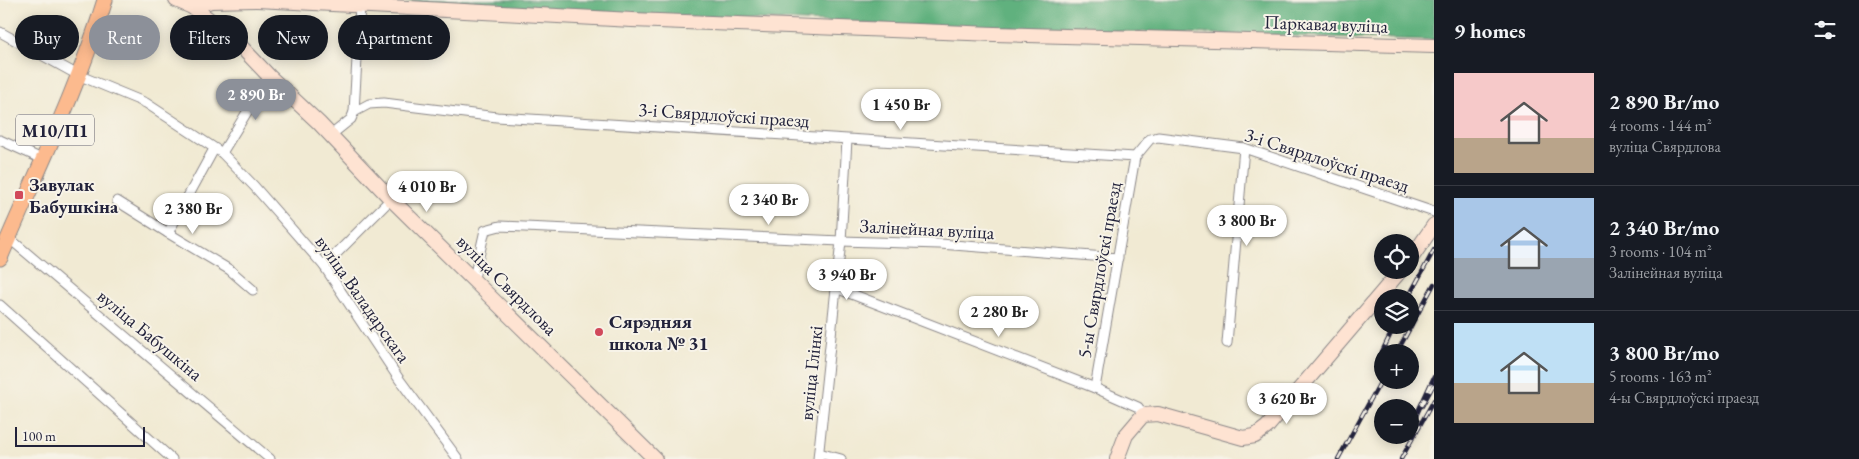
<!DOCTYPE html>
<meta charset="utf-8">
<style>
:root{--surface:#171b24;--page:#20242c;--text:#f1f3f6;--muted:#9ea1a6;--line:#363941;--accent:#8c9099}
body{margin:0;font-family:"EB Garamond",serif;background:var(--page);color:var(--text);height:100vh;display:flex;flex-direction:column;font-size:19px;white-space:nowrap}
*{box-sizing:border-box;margin:0}
p{font-size:16px;color:var(--muted)}
.icon{flex:none;width:28px;height:28px;fill:none;stroke:currentColor;stroke-width:2;stroke-linecap:round;stroke-linejoin:round}
.map{position:relative;flex:1;overflow:hidden}
.details{display:flex;flex-direction:column;background:var(--surface);width:425px}
.details>*{flex:none}
.top-card{position:absolute;left:15px;top:15px;width:475px;height:45px;display:flex;gap:10px}
.buttons{position:absolute;left:1374px;top:234px;display:grid;gap:10px}
.buttons a{display:grid;place-items:center;width:45px;height:45px;border-radius:50%;background:var(--surface);box-shadow:0 2px 12px #0003;font-size:25px}
.scale{position:absolute;left:15px;bottom:12px;width:130px;box-sizing:border-box;padding-left:5px;border:2px solid #22223b;border-top:0;font-size:14px;line-height:18px;white-space:nowrap;color:#22223b;-webkit-text-stroke:4px #f7f3e8;paint-order:stroke}
.price{position:absolute;translate:-50% -42px;padding:0 11px;border-radius:18px;background:#fff;color:#222;font-size:16px;line-height:32px;filter:drop-shadow(0 1px 2px #0008)}
.price::after{content:'';position:absolute;left:50%;top:30px;width:15px;height:11px;margin-left:-8px;background:inherit;clip-path:polygon(0 0,100% 0,50% 100%)}
.price.on{background:var(--accent);color:#fff}
ul{padding:0;list-style:none}
li{display:flex;align-items:center;gap:15px;height:125px;padding:0 20px}
li+li{border-top:1px solid var(--line)}
li span{display:grid;place-items:center;flex:none;width:140px;height:100px;border-radius:0px;color:#555}
li>.icon{margin-inline-start:auto}
span .icon{width:60px;height:60px;fill:#fffc;stroke-width:1}
li b{font-size:21px}
h2{display:flex;justify-content:space-between;align-items:center;height:60px;padding:0 20px;font-size:21px}
.chip{padding:0 18px;border-radius:22px;background:var(--surface);box-shadow:0 2px 12px #0003;font-size:18px;line-height:45px}
.chip.on{background:var(--accent);color:#fff}
main{display:flex;flex:1;min-height:0}
.map>svg:first-child{display:block}
.forest{fill:#60b17e;stroke:#416a5c}
.lines{fill:none;stroke-linecap:round;stroke-linejoin:round}
.street-casing{stroke:#8a8687;stroke-width:11}
.secondary-casing{stroke:#8a8687;stroke-width:16}
.primary-casing{stroke:#8a8687;stroke-width:17}
.street{stroke:#fff;stroke-width:9}
.secondary{stroke:#fee3d2;stroke-width:14}
.primary{stroke:#fcba8e;stroke-width:15}
.rail-casing{stroke:#22223b;stroke-width:4.5}
.rail{stroke:#f7f3e8;stroke-width:2.5;stroke-dasharray:8;stroke-linecap:butt}
.poi-dot{fill:#d1495b;stroke:#f7f3e8;stroke-width:2}
.labels{text-anchor:middle;dominant-baseline:central;stroke-width:4;stroke-linejoin:round;paint-order:stroke}
.shield{fill:#f7f3e8;stroke:#62616f;stroke-width:1}
.shield-label{font-size:18px;font-weight:bold;fill:#22223b}
.street-label{font-size:19px;fill:#22223b;stroke:#f7f3e8}
.poi-label{font-size:19px;font-weight:bold;fill:#22223b;stroke:#f7f3e8;text-anchor:start}
</style>
<main>
<div class="map">
<svg width="1434" height="459" viewBox="0 0 1434 459">
<rect width="100%" height="100%" fill="#f7f3e8"/>
<filter id="ink" filterUnits="userSpaceOnUse"><feTurbulence type="fractalNoise" baseFrequency=".02" numOctaves="2"/><feDisplacementMap in="SourceGraphic" scale="10" xChannelSelector="R" yChannelSelector="G"/><feConvolveMatrix kernelMatrix="1 2 1 2 8 2 1 2 1" color-interpolation-filters="sRGB"/></filter>
<filter id="wash" filterUnits="userSpaceOnUse"><feTurbulence type="fractalNoise" baseFrequency=".0096" numOctaves="4" result="noise"/><feDisplacementMap in="SourceGraphic" scale="20" xChannelSelector="R" yChannelSelector="G"/><feGaussianBlur stdDeviation="1.12" result="paint"/><feColorMatrix in="noise" values="0 0 0 0 0 0 0 0 0 0 0 0 0 0 0 0 0 1.4 0 .05"/><feComposite in="paint" operator="in"/></filter>
<g filter="url(#wash)">
<rect width="100%" height="100%" fill="#f1ead3"/>
<!-- forest -->
<path class="forest" d="M394,0H1434V40L922,26L497,8Z"/>
</g>
<g filter="url(#ink)">
<g class="lines">
<defs>
<g id="street">
<path d="M0,32L78,75L146,103L222,153L254,186L324,266L399,379L458,459"/>
<path d="M354,112L369,104L384,103L497,117L1135,157L1150,139L1158,137L1244,148L1434,212"/>
<path d="M331,135L351,119L354,112L360,5"/>
<path d="M0,140L42,159"/>
<path d="M222,153L269,76"/>
<path d="M117,201L168,233L230,270L253,290"/>
<path d="M168,233L214,149"/>
<path d="M9,238L270,459"/>
<path d="M324,266L391,199"/>
<path d="M474,278L485,230L500,226L841,241L940,244L1118,258"/>
<path d="M836,288L1095,388L1138,407L1143,415"/>
<path d="M0,305L172,459"/>
<path d="M1227,343L1244,148"/>
<path d="M1095,388L1135,157"/>
<path d="M819,453L841,459"/>
<path d="M818,459L841,241L847,140"/>
</g>
<g id="secondary">
<path d="M176,0L192,7L229,34L269,76L319,123L391,199L655,459"/>
<path d="M257,0L632,20L994,34L1434,46"/>
<path d="M192,7L211,1L255,0"/>
<path d="M1410,260L1434,225"/>
<path d="M1117,459L1126,435L1143,415L1158,414L1243,438L1255,436L1267,427L1401,270"/>
</g>
<path id="primary" d="M0,258C36,173 78,89 105,0"/>
</defs>
<!-- street casing -->
<use href="#street" class="street-casing"/>
<!-- secondary casing -->
<use href="#secondary" class="secondary-casing"/>
<!-- primary casing -->
<use href="#primary" class="primary-casing"/>
<!-- street -->
<use href="#street" class="street"/>
<!-- secondary -->
<use href="#secondary" class="secondary"/>
<!-- primary -->
<use href="#primary" class="primary"/>
<defs>
<g id="rail">
<path d="M1408,298L1434,250"/>
<path d="M1397,352L1434,284"/>
<path d="M1378,360L1395,325"/>
<path d="M1422,406L1434,384"/>
<path d="M1414,420L1434,377"/>
<path d="M1338,459L1382,379"/>
<path d="M1401,459L1434,400"/>
</g>
</defs>
<!-- rail casing -->
<use href="#rail" class="rail-casing"/>
<!-- rail -->
<use href="#rail" class="rail"/>
</g>
</g>
<!-- markers -->
<g class="poi-dot">
<rect x="14" y="190" width="10" height="10" rx="2.5"/>
<circle cx="599" cy="332" r="5"/>
</g>
<g class="labels">
<!-- shield labels -->
<rect class="shield" x="16" y="114.5" width="78" height="31" rx="4"/>
<g class="shield-label">
<text x="55" y="130">М10/П1</text>
</g>
<!-- street labels -->
<g class="street-label">
<text transform="translate(1326 24) rotate(2)">Паркавая вуліца</text>
<text transform="translate(724 115) rotate(4)">3-і Свярдлоўскі праезд</text>
<text transform="translate(1327 160) rotate(18)">3-і Свярдлоўскі праезд</text>
<text transform="translate(927 229) rotate(3)">Залінейная вуліца</text>
<text transform="translate(1099 270) rotate(-80)">5-ы Свярдлоўскі праезд</text>
<text transform="translate(507 285) rotate(45)">вуліца Свярдлова</text>
<text transform="translate(363 299) rotate(55)">вуліца Валадарскага</text>
<text transform="translate(150 335) rotate(40)">вуліца Бабушкіна</text>
<text transform="translate(811 373) rotate(-84)">вуліца Глінкі</text>
</g>
<!-- poi labels -->
<g class="poi-label">
<text x="29" y="184">Завулак<tspan x="29" dy="22">Бабушкіна</tspan></text>
<text x="609" y="321">Сярэдняя<tspan x="609" dy="22">школа № 31</tspan></text>
</g>
</g>
</svg>
<div class="buttons">
<a><svg class="icon" aria-label="locate" viewBox="0 0 24 24"><circle cx="12" cy="12" r="6"/><path d="M12 2v4M12 18v4M2 12h4M18 12h4"/></svg></a>
<a><svg class="icon" aria-label="layers" viewBox="0 0 24 24"><path d="M12 4l9 5-9 5-9-5zM3 14l9 5 9-5"/></svg></a>
<a>+</a>
<a>−</a>
</div>
<div class="scale">100 m</div>
<b class="price on" style="left:256px;top:121px">2 890 Br</b>
<b class="price" style="left:901px;top:131px">1 450 Br</b>
<b class="price" style="left:427px;top:213px">4 010 Br</b>
<b class="price" style="left:769px;top:226px">2 340 Br</b>
<b class="price" style="left:193px;top:235px">2 380 Br</b>
<b class="price" style="left:1247px;top:247px">3 800 Br</b>
<b class="price" style="left:847px;top:301px">3 940 Br</b>
<b class="price" style="left:999px;top:338px">2 280 Br</b>
<b class="price" style="left:1287px;top:425px">3 620 Br</b>
<div class="top-card">
<a class="chip">Buy</a>
<a class="chip on">Rent</a>
<a class="chip">Filters</a>
<a class="chip">New</a>
<a class="chip">Apartment</a>
</div>
</div>
<section class="details">
<h2>9 homes<svg class="icon" aria-label="filters" viewBox="0 0 24 24"><path d="M4 7h16M4 17h16"/><circle cx="9" cy="7" r="2"/><circle cx="15" cy="17" r="2"/></svg></h2>
<ul>
<li><span style="background:linear-gradient(#f6c9c9 65%,#b9a48a 0)"><svg class="icon" aria-label="home" viewBox="0 0 24 24"><path d="M3 11l9-7 9 7M6 9v11h12V9"/></svg></span><div><b>2 890 Br/mo</b><p>4 rooms · 144 m²</p><p>вуліца Свярдлова</p></div></li>
<li><span style="background:linear-gradient(#a9c7e8 60%,#9aa5b1 0)"><svg class="icon" aria-label="home" viewBox="0 0 24 24"><path d="M3 11l9-7 9 7M6 9v11h12V9"/></svg></span><div><b>2 340 Br/mo</b><p>3 rooms · 104 m²</p><p>Залінейная вуліца</p></div></li>
<li><span style="background:linear-gradient(#bfe0f5 60%,#b9a48a 0)"><svg class="icon" aria-label="home" viewBox="0 0 24 24"><path d="M3 11l9-7 9 7M6 9v11h12V9"/></svg></span><div><b>3 800 Br/mo</b><p>5 rooms · 163 m²</p><p>4-ы Свярдлоўскі праезд</p></div></li>
</ul>
</section>
</main>
